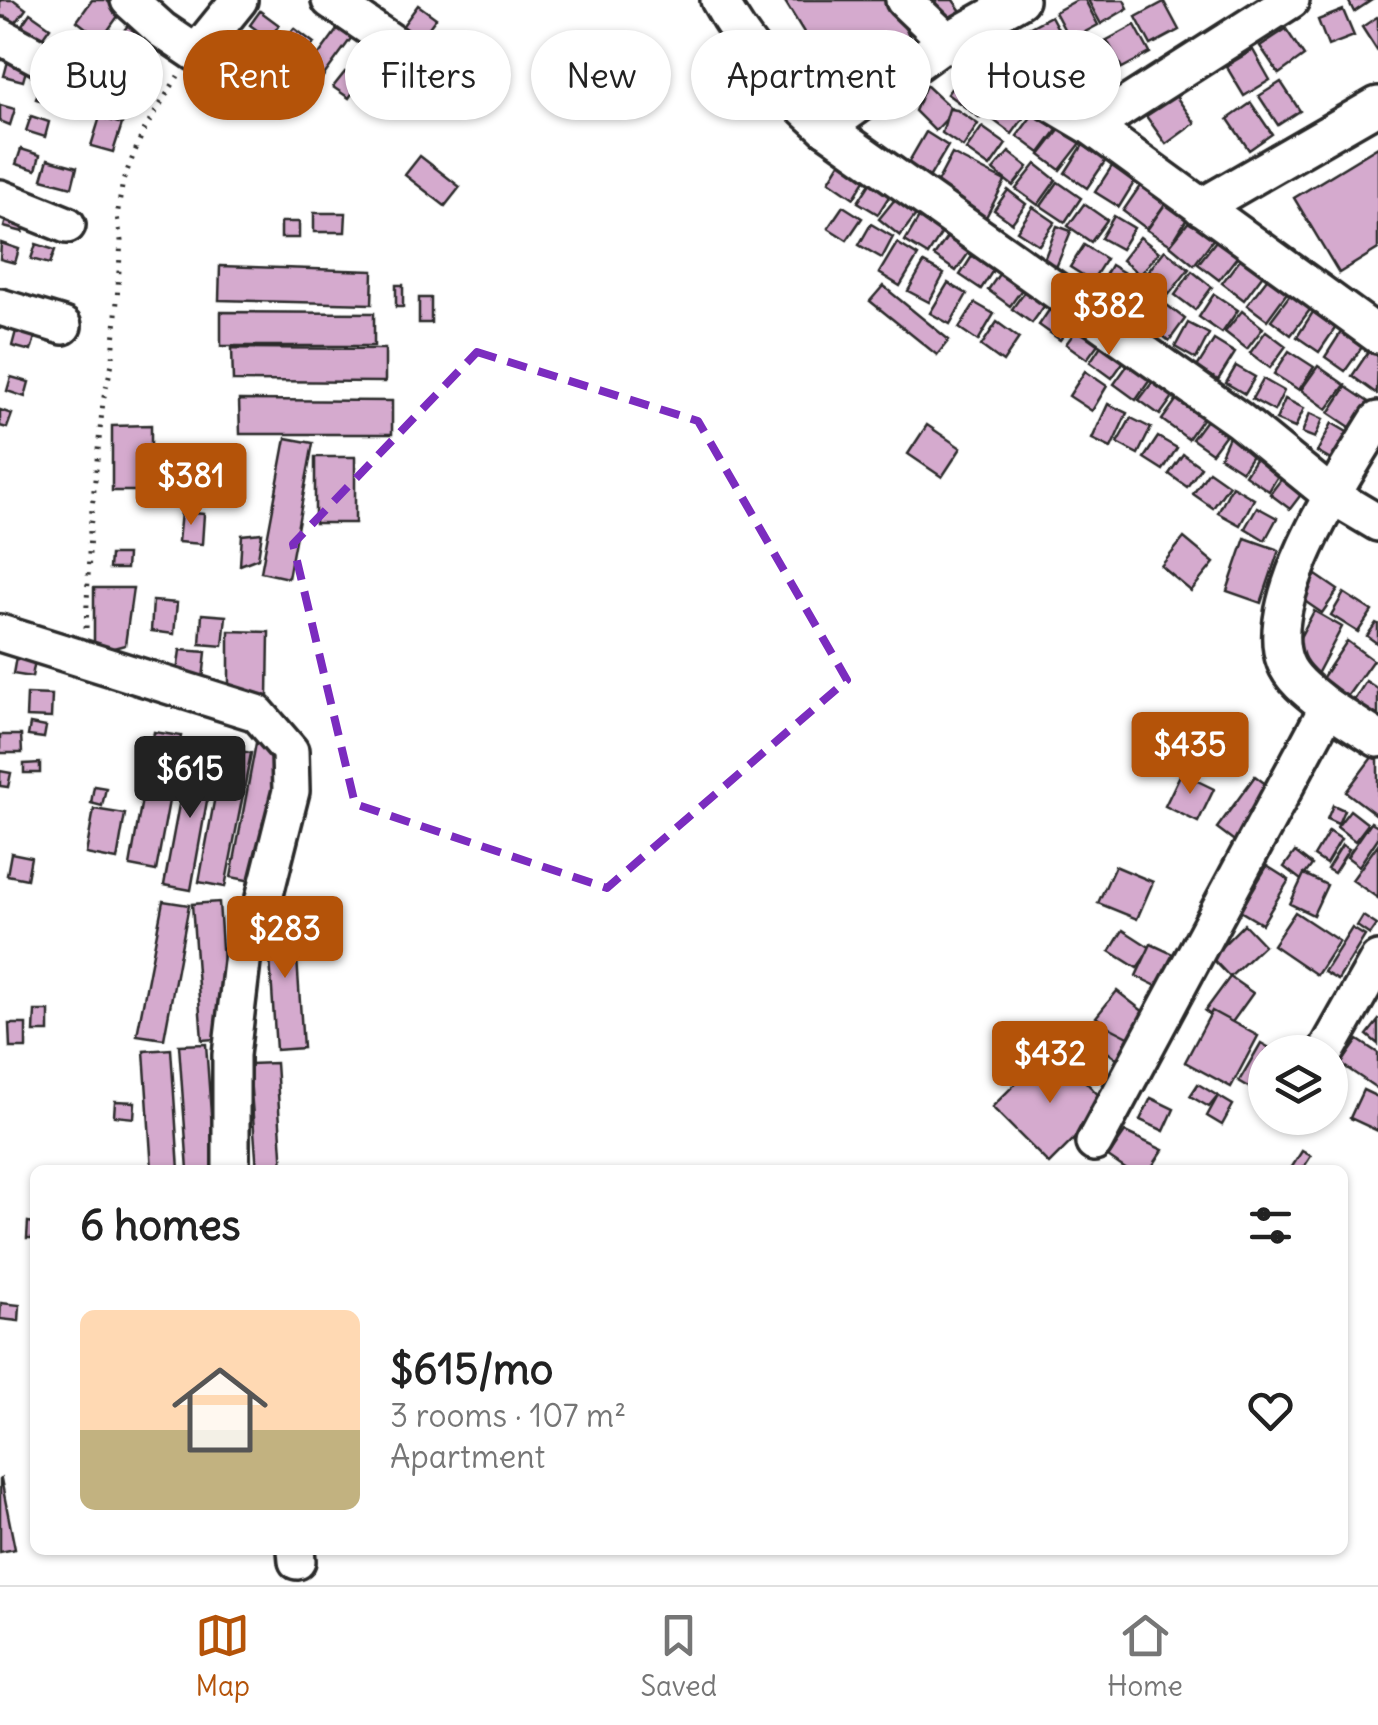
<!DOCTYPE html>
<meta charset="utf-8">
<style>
:root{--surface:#fff;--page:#f2f2f2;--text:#222;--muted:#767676;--line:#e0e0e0;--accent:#b45309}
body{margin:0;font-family:Delius,sans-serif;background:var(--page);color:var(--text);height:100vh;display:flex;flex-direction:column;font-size:38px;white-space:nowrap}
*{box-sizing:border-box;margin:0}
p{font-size:32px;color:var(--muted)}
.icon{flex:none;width:55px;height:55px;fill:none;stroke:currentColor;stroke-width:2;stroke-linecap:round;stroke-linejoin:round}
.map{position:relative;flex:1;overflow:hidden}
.sheet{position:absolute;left:30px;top:1165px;width:1318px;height:390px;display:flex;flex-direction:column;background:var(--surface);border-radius:15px;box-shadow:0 2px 8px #0004}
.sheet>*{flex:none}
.guide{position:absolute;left:30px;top:30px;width:1320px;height:90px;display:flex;gap:20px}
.controls{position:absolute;left:1248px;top:1035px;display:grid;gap:20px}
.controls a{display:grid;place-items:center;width:100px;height:100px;border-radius:50%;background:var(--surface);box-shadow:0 2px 8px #0004;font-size:50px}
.price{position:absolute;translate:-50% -85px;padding:0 22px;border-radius:10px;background:var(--accent);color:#fff;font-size:32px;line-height:65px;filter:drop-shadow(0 2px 5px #0008)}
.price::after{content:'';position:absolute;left:50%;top:60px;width:30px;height:22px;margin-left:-15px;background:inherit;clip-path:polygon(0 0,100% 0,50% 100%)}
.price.active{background:#222;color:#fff}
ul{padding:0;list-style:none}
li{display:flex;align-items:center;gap:30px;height:250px;padding:0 50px}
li+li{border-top:2px solid var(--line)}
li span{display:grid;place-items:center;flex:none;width:280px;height:200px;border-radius:15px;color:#555}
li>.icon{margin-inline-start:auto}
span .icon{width:120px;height:120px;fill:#fffc;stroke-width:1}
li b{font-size:42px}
h2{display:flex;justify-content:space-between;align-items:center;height:120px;padding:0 50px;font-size:42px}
.chip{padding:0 35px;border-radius:45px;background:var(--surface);box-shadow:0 2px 8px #0004;font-size:35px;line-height:90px}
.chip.active{background:var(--accent);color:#fff}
.tabs{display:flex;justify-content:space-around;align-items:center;height:140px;border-top:2px solid var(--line);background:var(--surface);font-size:28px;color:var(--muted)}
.tabs a{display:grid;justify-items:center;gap:5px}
.tabs .active{color:var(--accent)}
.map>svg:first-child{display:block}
.building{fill:#d5aace;stroke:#2b2b2b;stroke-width:2.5}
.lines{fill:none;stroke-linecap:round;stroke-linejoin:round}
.minor-casing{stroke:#2b2b2b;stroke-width:42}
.path{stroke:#2b2b2b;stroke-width:5;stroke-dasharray:2.5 8;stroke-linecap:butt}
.minor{stroke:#fff;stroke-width:35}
.marked{fill:none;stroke:#7b2cbf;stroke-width:8;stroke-dasharray:20 12;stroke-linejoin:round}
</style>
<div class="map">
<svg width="1378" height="1585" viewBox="0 0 1378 1585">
<rect width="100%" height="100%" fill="#fff"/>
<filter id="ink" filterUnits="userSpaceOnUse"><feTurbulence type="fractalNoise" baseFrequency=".01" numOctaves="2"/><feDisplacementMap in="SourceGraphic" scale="20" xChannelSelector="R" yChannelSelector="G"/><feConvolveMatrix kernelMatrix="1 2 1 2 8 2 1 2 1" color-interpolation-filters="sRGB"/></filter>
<g filter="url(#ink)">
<!-- building -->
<g class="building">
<path d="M0,0H14L26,9L9,32L0,25Z"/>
<path d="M92,0H106L121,12L101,40L77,21Z"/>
<path d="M784,0H889L911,39L832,78Z"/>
<path d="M924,0H953L963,14L942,27Z"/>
<path d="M1077,0H1085L1098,25L1070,40L1055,12Z"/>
<path d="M1088,0H1124L1128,8L1101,24Z"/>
<path d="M1348,0H1372L1354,12Z"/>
<path d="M1164,2L1179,30L1151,45L1136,17Z"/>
<path d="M418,5L436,18L419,41L401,28Z"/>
<path d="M1343,10L1354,36L1328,46L1318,20Z"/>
<path d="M260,11L279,25L269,39L250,25Z"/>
<path d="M30,13L50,27L36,47L16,34Z"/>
<path d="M1051,16L1066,44L1038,59L1023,31Z"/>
<path d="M1377,17L1378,18V52L1362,27Z"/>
<path d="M131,21L145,32L128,55L114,44Z"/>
<path d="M342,23L355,33L314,89L301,79Z"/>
<path d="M1135,25L1150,53L1122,68L1107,40Z"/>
<path d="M294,28L314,43L300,63L279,47Z"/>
<path d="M1286,29L1304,56L1279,74L1260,46Z"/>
<path d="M78,34L94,46L87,56L71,44Z"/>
<path d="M1105,41L1120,69L1092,85L1077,57Z"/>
<path d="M372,48L388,60L371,83L355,70Z"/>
<path d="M1253,50L1270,80L1244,96L1226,66Z"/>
<path d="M8,61L27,67L23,81L4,76Z"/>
<path d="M136,63L161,82L148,100L122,81Z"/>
<path d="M969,65L1001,89L980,118L947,94Z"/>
<path d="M345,72L360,82L349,98L333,87Z"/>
<path d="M1281,82L1300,111L1278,125L1259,96Z"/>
<path d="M40,85L59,90L55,105L36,99Z"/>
<path d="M926,85L954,111L935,131L915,111Z"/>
<path d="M1006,91L1030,109L1012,134L988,116Z"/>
<path d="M483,92L493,104L479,116L469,103Z"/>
<path d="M1175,95L1195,123L1166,144L1146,116Z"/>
<path d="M1251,103L1272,134L1249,150L1228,119Z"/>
<path d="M0,105L15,109L10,125L0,121Z"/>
<path d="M949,109L957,110L978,124L963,147L942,133Z"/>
<path d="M1034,113L1057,130L1040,153L1017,136Z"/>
<path d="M31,116L49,122L45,137L26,131Z"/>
<path d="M100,117L122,124L113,152L91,146Z"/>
<path d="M982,127L1006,144L990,167L966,150Z"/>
<path d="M1061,128L1081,143L1060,170L1040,155Z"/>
<path d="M926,132L948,146L926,183L904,170Z"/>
<path d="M1083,145L1106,160L1087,188L1065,173Z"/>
<path d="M1378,147V249L1339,273L1294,198Z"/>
<path d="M21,149L40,155L36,170L16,164Z"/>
<path d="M1009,152L1028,167L1013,186L993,170Z"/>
<path d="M952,154L1005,181L986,217L933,190Z"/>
<path d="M845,155L871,170L854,198L829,181Z"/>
<path d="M420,156L460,187L445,206L405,175Z"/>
<path d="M48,159L77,167L72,187L42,179Z"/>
<path d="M1036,164L1056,180L1038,205L1016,189Z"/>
<path d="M1112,166L1135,181L1119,207L1095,192Z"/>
<path d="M876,174L895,187L878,214L858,202Z"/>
<path d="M1058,182L1081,198L1065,222L1041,206Z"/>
<path d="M1140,186L1165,204L1147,229L1123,211Z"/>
<path d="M1008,190L1026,204L1012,223L994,210Z"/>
<path d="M900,193L921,208L900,236L879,219Z"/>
<path d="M1166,203L1188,217L1171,245L1147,230Z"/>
<path d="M1084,204L1107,220L1091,242L1068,226Z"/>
<path d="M843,206L862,218L847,240L828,228Z"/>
<path d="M1033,207L1055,222L1039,245L1017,231Z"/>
<path d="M924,209L948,223L928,255L905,241Z"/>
<path d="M8,212L27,218L23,232L4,227Z"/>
<path d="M314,213H346L345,232H314Z"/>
<path d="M1114,216L1134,228L1121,249L1101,238Z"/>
<path d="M1191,219L1214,238L1194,265L1170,245Z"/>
<rect x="281" y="222" width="18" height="16"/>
<path d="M871,224L893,237L882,258L859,245Z"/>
<path d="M955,226L977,241L956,271L934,256Z"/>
<path d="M1057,226L1071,231L1053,275L1040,270Z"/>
<path d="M1140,237L1159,252L1140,275L1122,260Z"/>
<path d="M1219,237L1240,253L1219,280L1198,264Z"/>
<path d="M1,243L19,249L15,263L0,259Z"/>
<path d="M897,243L918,256L900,286L879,273Z"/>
<path d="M36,244L55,250L50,264L31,259Z"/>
<path d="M1084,245L1106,259L1092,281L1070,267Z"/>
<path d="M978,247L999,261L981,289L960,275Z"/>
<path d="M1165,250L1189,269L1167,297L1143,278Z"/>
<path d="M1243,255L1265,272L1244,300L1222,283Z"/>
<path d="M924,263L944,274L929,302L908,291Z"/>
<path d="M1006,264L1028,281L1010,306L988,290Z"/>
<path d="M1111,265L1131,277L1118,302L1097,290Z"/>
<path d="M220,266L373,271L372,304L219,300Z"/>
<path d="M1192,271L1212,287L1195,310L1175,295Z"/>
<path d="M1270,275L1289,290L1267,320L1247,305Z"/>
<path d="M1135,282L1159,296L1142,323L1119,309Z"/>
<path d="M948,283L967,294L950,324L930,313Z"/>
<path d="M1030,284L1050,298L1032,323L1012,309Z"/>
<rect x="396" y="285" width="7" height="22"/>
<path d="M883,286L949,340L937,355L870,301Z"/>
<path d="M1292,292L1312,307L1291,335L1271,320Z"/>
<path d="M1214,294L1238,310L1222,333L1199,317Z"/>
<rect x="419" y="298" width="12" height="25"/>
<path d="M1056,300L1078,315L1060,340L1039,325Z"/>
<path d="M1163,302L1185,319L1169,341L1147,323Z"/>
<path d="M975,303L994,314L978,341L959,328Z"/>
<path d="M1242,311L1263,328L1247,349L1225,332Z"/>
<path d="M221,312L374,313V346H221Z"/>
<path d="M1313,312L1336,327L1319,352L1297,337Z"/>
<path d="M1085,318L1106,333L1087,359L1066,344Z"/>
<path d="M997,322L1019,338L1003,362L981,346Z"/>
<path d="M1188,323L1209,334L1196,359L1175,347Z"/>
<path d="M16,331L35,337L31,351L12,346Z"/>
<path d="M1266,331L1286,346L1270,368L1250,353Z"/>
<path d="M1341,332L1362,347L1345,371L1325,357Z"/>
<path d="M1106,338L1129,354L1112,378L1090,362Z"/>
<path d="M1214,340L1235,353L1218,380L1197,367Z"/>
<path d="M232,348L385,349V382L233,381Z"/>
<path d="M1371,348L1378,353L1377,394L1352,376Z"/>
<path d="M1289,351L1314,367L1299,390L1274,374Z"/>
<path d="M1132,359L1154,374L1136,400L1114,384Z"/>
<path d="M1236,366L1255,377L1245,394L1226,383Z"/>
<path d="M1318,366L1345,385L1327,409L1301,390Z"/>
<path d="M1085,371L1107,386L1092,411L1069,396Z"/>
<path d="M1158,375L1178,390L1160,415L1139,400Z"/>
<path d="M11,377L29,382L25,397L7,391Z"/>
<path d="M1263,379L1284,391L1274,411L1252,399Z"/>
<path d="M1346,387L1373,405L1356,431L1329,413Z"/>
<path d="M1182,392L1207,412L1188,439L1162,420Z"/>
<path d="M1285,399L1304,408L1295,428L1276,420Z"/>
<path d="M239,400L392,401V434H240Z"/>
<path d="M1108,404L1127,413L1111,448L1092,439Z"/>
<path d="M0,410L12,414L7,428L0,426Z"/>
<path d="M1310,413L1323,419L1315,438L1302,433Z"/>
<path d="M1209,416L1229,430L1212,453L1192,439Z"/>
<path d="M1131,418L1151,428L1138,454L1117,443Z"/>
<path d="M1332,423L1357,438L1341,466L1317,452Z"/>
<path d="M151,425V491H112V426Z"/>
<path d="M927,425L961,448L942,477L908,454Z"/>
<path d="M1231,432L1258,446L1242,471L1220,457Z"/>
<path d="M1158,437L1177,448L1163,470L1144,458Z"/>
<path d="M286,438L313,443L288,578L261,572Z"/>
<path d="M1260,451L1284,466L1269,491L1245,475Z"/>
<path d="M1183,454L1201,467L1187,487L1169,474Z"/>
<rect x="315" y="457" width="40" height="66"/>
<path d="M1289,469L1309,484L1290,509L1270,494Z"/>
<path d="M1209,471L1229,485L1213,508L1193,494Z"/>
<path d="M1232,486L1254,499L1240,525L1218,513Z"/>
<path d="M203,490H221V505H204Z"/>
<path d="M1257,507L1277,518L1265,540L1245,528Z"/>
<path d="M181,512L204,514L202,544L178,542Z"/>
<path d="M262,533L258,558L240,565L242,535Z"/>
<path d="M1184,538L1214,563L1191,591L1161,566Z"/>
<path d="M1245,538L1279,550L1261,603L1227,591Z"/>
<path d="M110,555H127L126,569H109Z"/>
<path d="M1316,575L1338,590L1322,613L1300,598Z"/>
<path d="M94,588H133L125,645L94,653Z"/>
<path d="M1344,593L1372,611L1358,632L1331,615Z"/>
<path d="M153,601L177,603L174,634L151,631Z"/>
<path d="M1314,611L1342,627L1316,676L1288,660Z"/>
<path d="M202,614L226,616L223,646L200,644Z"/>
<path d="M1376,623L1378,624V644L1367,636Z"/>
<path d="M229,631L269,632L268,697H229Z"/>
<path d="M1347,641L1373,660L1344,701L1319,683Z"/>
<path d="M180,650L206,652L202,689L175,687Z"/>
<path d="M16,657L35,660L32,677L13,674Z"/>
<path d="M1366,681L1378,689V726L1350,707Z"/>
<path d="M27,694L52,695L51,718L26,717Z"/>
<path d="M30,724L46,727L44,738L28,736Z"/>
<path d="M154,732L181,736L156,871L130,866Z"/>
<path d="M0,735H21L22,753H0Z"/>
<path d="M256,743L282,747L257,882L231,877Z"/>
<path d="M224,748L251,753L225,887L199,882Z"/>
<path d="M189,751L215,756L191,890L164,885Z"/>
<path d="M1376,752L1378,753V816L1346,792Z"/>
<path d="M40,763V773H24V764Z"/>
<path d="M0,771L11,773L8,787L0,786Z"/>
<path d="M1181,773L1214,789L1198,822L1165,806Z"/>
<path d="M1255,776L1279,794L1241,846L1217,828Z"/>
<path d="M94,786L106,788L102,806L91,803Z"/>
<path d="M1333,805L1344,810L1338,824L1327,819Z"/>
<path d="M94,809L125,814L117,860L86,854Z"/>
<path d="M1350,810L1368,824L1355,841L1337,827Z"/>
<path d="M1371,822L1378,826V838L1359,866L1347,857Z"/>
<path d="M1329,831L1341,839L1326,864L1314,856Z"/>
<path d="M1378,844V898L1352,880Z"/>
<path d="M1342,845L1349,849L1334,873L1327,869Z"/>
<path d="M1295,852L1312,865L1301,880L1284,867Z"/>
<path d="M11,853L31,857L27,879L7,875Z"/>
<path d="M1115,866L1153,882L1137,919L1098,903Z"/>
<path d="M1267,866L1289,880L1262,924L1240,911Z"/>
<path d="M1304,874L1327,885L1313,915L1290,904Z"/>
<path d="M163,901L189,905L164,1039L137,1035Z"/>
<path d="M219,902L228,1038L202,1040L192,904Z"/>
<path d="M294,912L303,1048L276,1050L267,913Z"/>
<path d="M1295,912L1339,941L1317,975L1273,945Z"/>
<path d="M1363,916L1377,925L1370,935L1357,926Z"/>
<path d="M1244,924L1264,945L1230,977L1211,957Z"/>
<path d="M1352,928L1365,936L1338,980L1324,972Z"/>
<path d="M1123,930L1151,948L1137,968L1110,951Z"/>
<path d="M1151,944L1188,961L1173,994L1136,976Z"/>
<path d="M1230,977L1253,993L1228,1028L1205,1011Z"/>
<path d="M1117,991L1149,1016L1128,1042L1096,1017Z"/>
<path d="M35,1011H49V1032H34Z"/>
<path d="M1212,1011L1258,1036L1231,1087L1185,1062Z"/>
<path d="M1378,1021V1044L1367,1035Z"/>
<path d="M9,1024H26V1048H10Z"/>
<path d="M1107,1026L1144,1045L1125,1065L1094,1042Z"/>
<path d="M1358,1040L1378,1053V1089L1341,1064Z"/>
<path d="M1261,1043L1277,1052H1265V1086L1261,1094L1239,1081Z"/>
<path d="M206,1044L215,1170H188L179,1045Z"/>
<path d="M1052,1047L1108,1105L1049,1164L992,1107Z"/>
<path d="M171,1049L179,1170H152L144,1051Z"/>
<path d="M276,1063L283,1170H257L249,1064Z"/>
<path d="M1198,1084L1218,1096L1209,1107L1190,1096Z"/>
<path d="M1363,1090L1378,1097V1131L1350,1118Z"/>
<path d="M1218,1096L1233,1105L1222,1125L1207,1116Z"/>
<path d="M1151,1098L1174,1109L1164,1131L1140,1120Z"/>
<path d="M115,1101L135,1102L134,1118L114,1116Z"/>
<path d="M1125,1132L1163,1150L1150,1170H1127L1108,1157Z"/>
<path d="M1302,1151L1311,1156L1302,1170H1290Z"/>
<path d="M28,1222L35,1223V1238H27Z"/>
<path d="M1,1303L20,1305L19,1321L0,1319Z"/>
<path d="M1,1479L15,1549L0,1552V1480Z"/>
</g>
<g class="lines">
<defs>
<g id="minor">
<path d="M129,0L162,30L196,53L239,0"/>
<path d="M330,0L403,50"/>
<path d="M719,0C747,51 783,90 826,128L1239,420L1331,495L1378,523"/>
<path d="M904,0L947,41L1092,127L1378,335"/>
<path d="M0,36L99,90"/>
<path d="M1092,127L1291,0"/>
<path d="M826,128L947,41L1020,0"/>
<path d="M0,198L67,225"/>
<path d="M1201,207L1378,105"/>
<path d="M0,307L63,326"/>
<path d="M0,633L257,713L290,751L291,791L257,926L243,954L231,1055V1170"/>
<path d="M1328,707L1378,739"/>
<path d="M1326,1052L1378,960"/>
<path d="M1094,1143L1328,707C1313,695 1292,681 1285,662C1261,599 1345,473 1378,420"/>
<path d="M296,1550L297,1561"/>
</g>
</defs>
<!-- minor casing -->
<use href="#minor" class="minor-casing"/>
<!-- path -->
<path class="path" d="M86,628L90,529L103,401L113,359L121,241L117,216L123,181L143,132L178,76"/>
<!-- minor -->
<use href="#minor" class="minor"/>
</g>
</g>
<!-- marked area -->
<path class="marked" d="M477,352L698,421L847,680L607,888L355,804L293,544Z"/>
</svg>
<div class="controls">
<a><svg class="icon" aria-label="layers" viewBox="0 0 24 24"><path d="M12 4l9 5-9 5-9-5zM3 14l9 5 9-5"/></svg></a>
</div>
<b class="price" style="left:1109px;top:358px">$382</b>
<b class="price" style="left:191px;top:528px">$381</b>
<b class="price" style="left:1190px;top:797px">$435</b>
<b class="price active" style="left:190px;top:821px">$615</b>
<b class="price" style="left:285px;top:981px">$283</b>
<b class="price" style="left:1050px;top:1106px">$432</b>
<div class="guide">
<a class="chip">Buy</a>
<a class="chip active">Rent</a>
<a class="chip">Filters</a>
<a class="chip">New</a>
<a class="chip">Apartment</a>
<a class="chip">House</a>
</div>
<section class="sheet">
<h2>6 homes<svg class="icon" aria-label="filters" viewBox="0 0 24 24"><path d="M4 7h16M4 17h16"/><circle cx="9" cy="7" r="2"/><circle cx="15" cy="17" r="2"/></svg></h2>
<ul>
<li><span style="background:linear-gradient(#ffd9b3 60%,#c2b280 0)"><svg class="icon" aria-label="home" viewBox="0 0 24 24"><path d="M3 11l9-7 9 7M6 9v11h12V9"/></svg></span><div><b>$615/mo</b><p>3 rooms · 107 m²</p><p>Apartment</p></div><svg class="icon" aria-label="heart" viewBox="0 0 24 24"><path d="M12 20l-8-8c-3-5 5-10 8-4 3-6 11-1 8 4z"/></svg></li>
</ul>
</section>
</div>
<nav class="tabs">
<a class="active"><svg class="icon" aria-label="map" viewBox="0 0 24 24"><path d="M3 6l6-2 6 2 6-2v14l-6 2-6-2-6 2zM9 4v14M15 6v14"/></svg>Map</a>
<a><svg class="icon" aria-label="saved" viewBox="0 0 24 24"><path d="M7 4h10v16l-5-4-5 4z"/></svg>Saved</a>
<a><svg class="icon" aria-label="home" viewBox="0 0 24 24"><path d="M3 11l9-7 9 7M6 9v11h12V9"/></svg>Home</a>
</nav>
